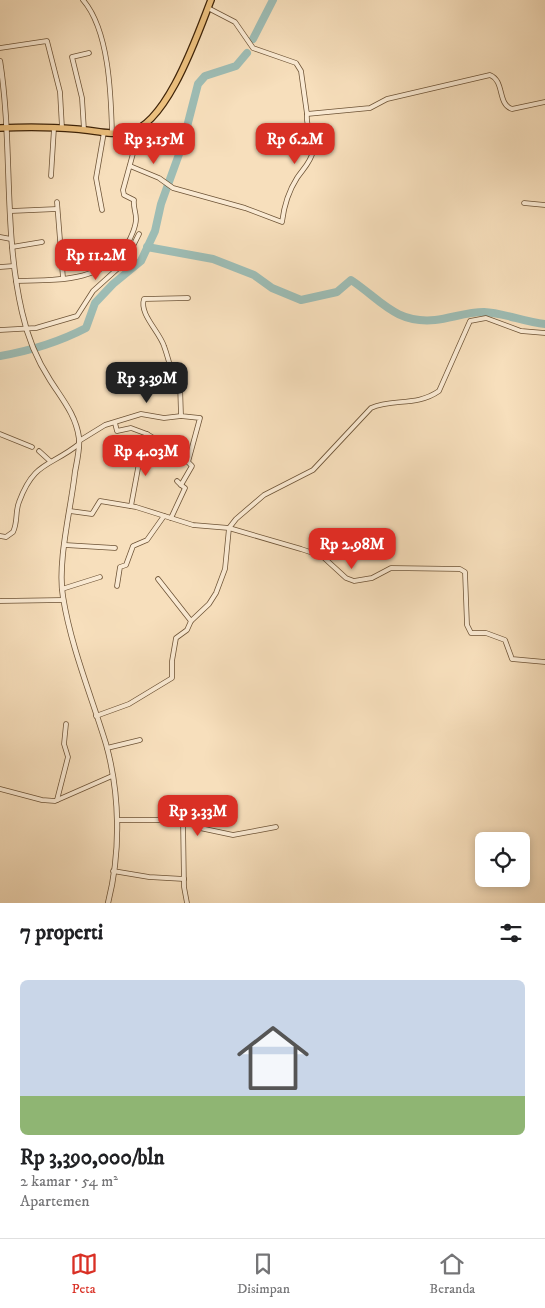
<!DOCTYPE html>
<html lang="id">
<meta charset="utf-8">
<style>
:root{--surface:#fff;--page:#f6f6f6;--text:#202124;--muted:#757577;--line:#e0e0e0;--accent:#d93025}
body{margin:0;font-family:"IM FELL DW Pica",serif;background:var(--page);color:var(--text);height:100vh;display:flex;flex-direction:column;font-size:19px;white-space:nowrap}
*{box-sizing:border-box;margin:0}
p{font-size:16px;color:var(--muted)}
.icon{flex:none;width:28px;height:28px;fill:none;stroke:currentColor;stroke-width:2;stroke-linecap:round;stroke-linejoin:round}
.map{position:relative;height:903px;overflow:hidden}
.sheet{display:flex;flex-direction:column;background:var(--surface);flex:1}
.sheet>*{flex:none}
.tools{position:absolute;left:475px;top:832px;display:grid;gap:10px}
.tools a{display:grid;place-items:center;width:55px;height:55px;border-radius:8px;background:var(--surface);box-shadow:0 2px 8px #0003;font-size:25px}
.price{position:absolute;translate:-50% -42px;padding:0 11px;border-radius:10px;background:var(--accent);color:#fff;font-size:16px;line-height:32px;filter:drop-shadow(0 1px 2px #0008)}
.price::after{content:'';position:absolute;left:50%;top:30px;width:15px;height:11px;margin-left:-8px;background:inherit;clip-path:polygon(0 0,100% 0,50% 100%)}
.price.on{background:#222;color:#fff}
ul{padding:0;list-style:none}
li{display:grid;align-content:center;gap:10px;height:265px;padding:0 20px}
li span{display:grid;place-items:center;height:155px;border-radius:8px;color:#555}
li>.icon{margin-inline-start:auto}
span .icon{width:90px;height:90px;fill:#fffc;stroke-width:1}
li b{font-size:21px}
h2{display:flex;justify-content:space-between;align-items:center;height:60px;padding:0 20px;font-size:21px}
.menu{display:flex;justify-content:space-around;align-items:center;height:70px;border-top:1px solid var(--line);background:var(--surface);font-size:14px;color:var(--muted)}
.menu a{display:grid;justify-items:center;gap:2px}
.menu .on{color:var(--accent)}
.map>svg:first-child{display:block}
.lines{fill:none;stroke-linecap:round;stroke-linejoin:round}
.river{stroke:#9dbcb4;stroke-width:8}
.minor-casing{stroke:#6d5336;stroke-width:5.5}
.tertiary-casing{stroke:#6d5336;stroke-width:6}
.primary-casing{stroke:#3f2409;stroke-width:8}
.minor{stroke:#faead3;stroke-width:4}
.tertiary{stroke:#faead3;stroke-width:4.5}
.primary{stroke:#ecc07e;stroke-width:5.5}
</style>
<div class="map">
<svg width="545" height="903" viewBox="0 0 545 903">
<rect width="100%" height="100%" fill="#f7dfbc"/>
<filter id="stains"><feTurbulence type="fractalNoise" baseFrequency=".004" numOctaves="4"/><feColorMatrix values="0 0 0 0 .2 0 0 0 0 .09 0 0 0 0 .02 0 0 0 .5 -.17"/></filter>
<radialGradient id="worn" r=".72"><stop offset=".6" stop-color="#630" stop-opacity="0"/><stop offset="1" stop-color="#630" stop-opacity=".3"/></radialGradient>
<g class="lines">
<!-- river -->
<g class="river">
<path d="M253,39L273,0"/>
<path d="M147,247L213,259L254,275L272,288L301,300L337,292L351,280C380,299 395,324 435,320C452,318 467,312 484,312C505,313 524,322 545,324"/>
<path d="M0,356C29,351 59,342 86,328L95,303L113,284L141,261L155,231L161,204L182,146L198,84L205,76L236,66L247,53"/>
</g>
<defs>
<g id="minor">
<path d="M83,0C109,30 111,94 112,133"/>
<path d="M208,8L235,22L253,48L296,63L301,71L307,114L370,108L387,99L490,75C505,81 497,104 512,109L545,102"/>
<path d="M0,48L47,41L60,92L62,128"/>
<path d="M84,130L82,98L72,57L89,53"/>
<path d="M130,166L159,178L173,188L245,208L282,222C284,206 288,192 297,178C303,169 311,162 313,151C317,138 305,131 307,114"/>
<path d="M51,176L54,128"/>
<path d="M57,202L63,278"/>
<path d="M524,203L545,205"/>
<path d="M102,210L96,178L104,132"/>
<path d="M11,211L57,209"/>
<path d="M0,237L11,239"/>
<path d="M12,247L42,242"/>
<path d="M0,267L14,266"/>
<path d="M16,281C55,280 104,283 127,244C131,238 136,226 136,219C136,212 133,207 134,200L124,195L123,190L140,128"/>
<path d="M0,330L36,328L77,316L93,291L125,262L139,234"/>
<path d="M115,423L117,431L131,428L147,434"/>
<path d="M0,434L32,447"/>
<path d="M79,441L105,425L141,414L164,418L181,416"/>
<path d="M39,451L50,461"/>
<path d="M177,481L181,485L192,466L188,462L200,418L181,416L180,384L174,381C171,369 168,357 164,346C159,331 139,314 144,299L188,298"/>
<path d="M131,506L139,463L147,434L152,437"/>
<path d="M70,511L92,514L100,501L136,507L193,525L229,528L301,549L322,556L346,578L354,581L372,578L391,568L460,569L465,572L467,625L471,633H486L505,640L512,659L545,662"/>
<path d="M171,518L185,488L181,485"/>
<path d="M0,536L6,537L13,532C18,522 15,512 19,502C34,461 50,467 79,444"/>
<path d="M65,545L115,548"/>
<path d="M158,579L191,621"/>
<path d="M117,586L120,567L126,565L133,546L147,540L164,516"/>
<path d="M62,589L100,577"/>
<path d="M0,601L63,600"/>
<path d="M96,716L129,704L172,678V661L176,638L187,630L191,621L209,604L216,593L225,569L229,528L236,519L264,495L313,470L371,408C392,398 416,407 439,391L470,321L486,318L521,331L545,333"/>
<path d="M107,748L140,740"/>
<path d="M0,789L42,800L55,801L112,776"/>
<path d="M57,800L68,757L64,744L66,724"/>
<path d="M117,820H183L200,828L233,835L276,827"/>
<path d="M183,820L184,887L187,903"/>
<path d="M113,871L149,877L184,879"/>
</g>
<path id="tertiary" d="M0,61C13,144 3,230 22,312C27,335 37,360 50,380C62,399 76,415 79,438C80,449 77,461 75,472C71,509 57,562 63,597C71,647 91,695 106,744C120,794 121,852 108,903"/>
<path id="primary" d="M0,128C25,127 51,127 76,129C93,130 112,136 129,132C167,125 198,33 211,0"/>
</defs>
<!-- minor casing -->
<use href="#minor" class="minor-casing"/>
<!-- tertiary casing -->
<use href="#tertiary" class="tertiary-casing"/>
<!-- primary casing -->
<use href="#primary" class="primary-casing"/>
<!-- minor -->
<use href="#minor" class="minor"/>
<!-- tertiary -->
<use href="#tertiary" class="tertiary"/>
<!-- primary -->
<use href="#primary" class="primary"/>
</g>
<rect width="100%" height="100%" filter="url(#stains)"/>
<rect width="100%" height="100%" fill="url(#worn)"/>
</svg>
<div class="tools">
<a><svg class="icon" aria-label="locate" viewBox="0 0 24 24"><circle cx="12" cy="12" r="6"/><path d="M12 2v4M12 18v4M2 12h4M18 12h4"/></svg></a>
</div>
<b class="price" style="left:154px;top:165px">Rp 3.15M</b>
<b class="price" style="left:295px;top:165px">Rp 6.2M</b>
<b class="price" style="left:96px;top:281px">Rp 11.2M</b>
<b class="price on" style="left:147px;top:404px">Rp 3.39M</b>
<b class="price" style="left:146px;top:477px">Rp 4.03M</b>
<b class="price" style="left:352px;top:570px">Rp 2.98M</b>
<b class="price" style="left:198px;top:837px">Rp 3.33M</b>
</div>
<section class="sheet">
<h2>7 properti<svg class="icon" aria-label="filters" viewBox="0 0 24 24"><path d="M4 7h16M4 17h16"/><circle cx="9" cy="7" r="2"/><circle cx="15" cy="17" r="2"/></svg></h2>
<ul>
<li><span style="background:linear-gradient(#c9d6e8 75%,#8fb573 0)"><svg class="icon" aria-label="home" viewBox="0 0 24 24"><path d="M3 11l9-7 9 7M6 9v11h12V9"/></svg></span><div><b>Rp 3,390,000/bln</b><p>2 kamar · 54 m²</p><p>Apartemen</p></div></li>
</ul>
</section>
<nav class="menu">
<a class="on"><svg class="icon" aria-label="map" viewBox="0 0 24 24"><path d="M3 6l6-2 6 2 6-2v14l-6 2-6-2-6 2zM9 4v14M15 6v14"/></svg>Peta</a>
<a><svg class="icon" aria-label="saved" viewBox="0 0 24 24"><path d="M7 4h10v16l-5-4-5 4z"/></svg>Disimpan</a>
<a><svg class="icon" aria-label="home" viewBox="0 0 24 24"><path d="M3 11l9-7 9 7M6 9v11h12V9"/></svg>Beranda</a>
</nav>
